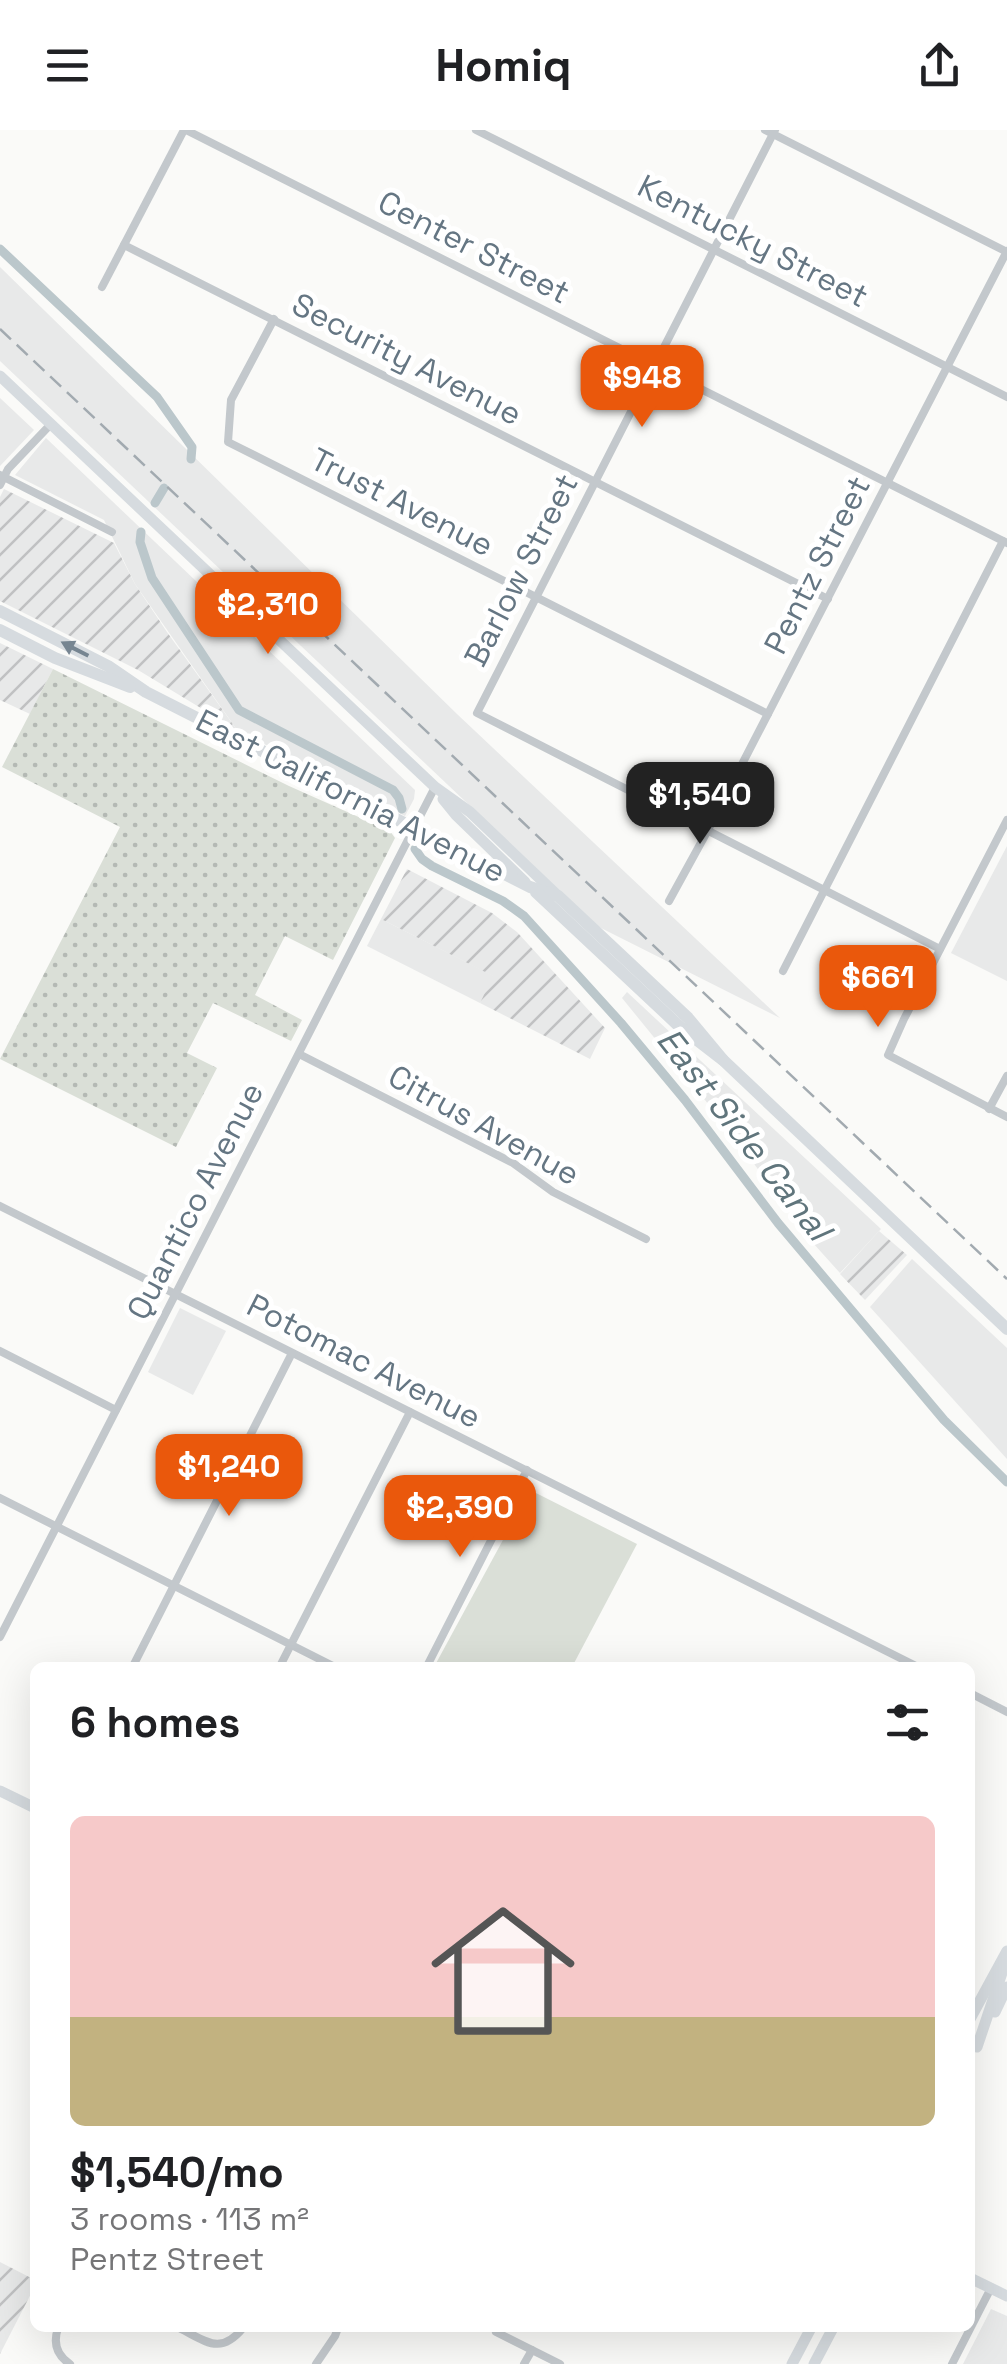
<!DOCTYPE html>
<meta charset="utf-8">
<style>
:root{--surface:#fff;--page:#f2f2f2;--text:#202124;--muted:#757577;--accent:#ea580c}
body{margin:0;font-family:"Space Grotesk",sans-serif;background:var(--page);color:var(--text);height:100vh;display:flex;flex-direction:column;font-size:38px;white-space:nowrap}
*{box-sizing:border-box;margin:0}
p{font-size:32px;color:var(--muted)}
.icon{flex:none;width:55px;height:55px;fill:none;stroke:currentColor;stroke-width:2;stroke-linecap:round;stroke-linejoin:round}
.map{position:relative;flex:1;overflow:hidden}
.panel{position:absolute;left:30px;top:1532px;width:945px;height:670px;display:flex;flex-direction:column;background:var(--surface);border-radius:15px;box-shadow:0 10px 40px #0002}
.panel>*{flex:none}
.price{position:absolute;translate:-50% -85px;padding:0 22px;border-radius:20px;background:var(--accent);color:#fff;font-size:32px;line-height:65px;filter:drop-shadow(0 2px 5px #0008)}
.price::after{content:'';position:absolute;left:50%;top:60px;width:30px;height:22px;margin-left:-15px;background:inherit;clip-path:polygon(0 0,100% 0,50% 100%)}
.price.active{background:#222;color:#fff}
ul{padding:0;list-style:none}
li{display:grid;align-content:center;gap:20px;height:530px;padding:0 40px}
li span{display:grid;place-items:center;height:310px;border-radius:15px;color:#555}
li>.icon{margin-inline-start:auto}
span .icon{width:180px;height:180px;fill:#fffc;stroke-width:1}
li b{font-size:42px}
h2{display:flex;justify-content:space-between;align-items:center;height:120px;padding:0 40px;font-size:42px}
header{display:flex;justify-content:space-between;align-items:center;height:130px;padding:0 40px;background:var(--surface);font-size:45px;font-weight:600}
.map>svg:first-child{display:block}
.built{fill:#e8e9e9}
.industrial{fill:url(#industrial-furrows)}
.grass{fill:url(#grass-dots)}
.green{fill:#dadfd7}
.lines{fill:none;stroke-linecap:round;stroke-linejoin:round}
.canal{stroke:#bbc7cb;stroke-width:9}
.street{stroke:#c3c8cc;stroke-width:8}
.secondary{stroke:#d6dbdf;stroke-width:11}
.primary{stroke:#d6dbdf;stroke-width:12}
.rail{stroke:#a2aab0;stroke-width:2.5;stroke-dasharray:15 8;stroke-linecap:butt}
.oneway{fill:#768591}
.labels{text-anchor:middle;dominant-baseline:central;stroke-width:10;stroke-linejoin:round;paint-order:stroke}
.street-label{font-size:32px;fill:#657683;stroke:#fff}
.water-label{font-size:35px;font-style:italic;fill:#60757c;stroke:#fff}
</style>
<header><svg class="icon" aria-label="menu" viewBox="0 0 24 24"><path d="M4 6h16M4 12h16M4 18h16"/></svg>Homiq<svg class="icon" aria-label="share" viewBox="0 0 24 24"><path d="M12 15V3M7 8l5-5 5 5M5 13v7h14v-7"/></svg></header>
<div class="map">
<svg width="1007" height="2234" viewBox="0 0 1007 2234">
<defs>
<pattern id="industrial-furrows" width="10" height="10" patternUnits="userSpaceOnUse" patternTransform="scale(2.5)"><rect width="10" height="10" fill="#e8e9e9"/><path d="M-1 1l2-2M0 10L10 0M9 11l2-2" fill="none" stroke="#c0c1c2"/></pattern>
<pattern id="grass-dots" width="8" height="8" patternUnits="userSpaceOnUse" patternTransform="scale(2.5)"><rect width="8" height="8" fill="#dadfd7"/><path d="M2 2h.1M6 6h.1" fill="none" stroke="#b4b9b4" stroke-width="1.8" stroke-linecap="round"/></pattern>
</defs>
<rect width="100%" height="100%" fill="#fafaf8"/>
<!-- built -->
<g class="built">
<path d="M0,137L457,584L780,888L597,796L0,231Z"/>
<path d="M0,268L34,300L0,336Z"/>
<path d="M46,308L415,660L414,669L405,686L237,600L135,454L104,390L15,345Z"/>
<path d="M1007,716V851L951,823Z"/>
<path d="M381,789L494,846L480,873L367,816Z"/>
<path d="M627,862L881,1099L840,1143L813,1113L722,991L622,868Z"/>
<path d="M912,1129L1007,1218V1329L870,1177Z"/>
<path d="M180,1178L226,1201L193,1265L148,1242Z"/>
<path d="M991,2179L1007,2186V2234H963Z"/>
</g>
<!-- industrial -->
<g class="industrial">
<path d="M4,359L114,413L135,454L167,502L237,600L138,540L0,471V367Z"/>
<path d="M0,513L53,539L30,584L0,570Z"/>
<path d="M407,739L492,783L517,802L605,898L590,929L480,873L493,846L381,789Z"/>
<path d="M879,1101L907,1125L865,1170L840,1144Z"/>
<path d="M0,2132L35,2150V2156L0,2224Z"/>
</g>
<!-- grass -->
<path class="grass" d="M53,539L289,656L390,701L395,708L333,830L285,806L255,865L302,890L291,911L213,873L187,923L217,938L176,1017L0,929L120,697L2,637Z"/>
<!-- green -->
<path class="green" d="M530,1360L637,1414L572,1537H434Z"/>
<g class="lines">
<!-- canal -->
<g class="canal">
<path d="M0,119L157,267L192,317L191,329"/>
<path d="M155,373L164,358"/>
<path d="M141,402L140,412L152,448L239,580L393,660L399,668L402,679"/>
<path d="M415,719L422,729L432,736L503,771L524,786L621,893L685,970L778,1093L944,1290L1007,1352"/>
</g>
<!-- street -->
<g class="street">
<path d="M186,0L1007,413"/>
<path d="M476,0L1007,267"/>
<path d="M765,0L1007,122"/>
<path d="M775,0L477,583L940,819"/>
<path d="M124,115L828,469"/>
<path d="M102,157L184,0"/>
<path d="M274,189L231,270L228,312L768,584"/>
<path d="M0,345L112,402"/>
<path d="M0,355L8,339L51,294"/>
<path d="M1007,690L904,889L888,925L1007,987"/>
<path d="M669,771L708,700L1007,121"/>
<path d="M783,841L1003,411"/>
<path d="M299,924L513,1033L553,1062L646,1109"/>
<path d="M989,979L1007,946"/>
<path d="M0,1076L920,1538"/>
<path d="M0,1221L116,1280"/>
<path d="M0,1368L337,1538"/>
<path d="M0,1507L435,657"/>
<path d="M132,1538L292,1223"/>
<path d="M279,1538L410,1282"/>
<path d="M426,1538L527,1340"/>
<path d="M970,1563L1007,1582"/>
<path d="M58,2198C53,2213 56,2225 70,2234"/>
<path d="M179,2198C206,2211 220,2226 243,2198"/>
<path d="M496,2202L560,2234"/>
<path d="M316,2234L335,2206L338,2198"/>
<path d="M524,2234L532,2220"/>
<path d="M952,2234L991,2158"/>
</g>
<!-- secondary -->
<g class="secondary">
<path d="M0,246L435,657L470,682L556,764"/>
<path d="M443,669L456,685L525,752"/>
<path d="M0,1661L35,1678"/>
<path d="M995,1882L1007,1857"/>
<path d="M970,1889L1007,1821"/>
<path d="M977,1917L1004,1837L1001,1833"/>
<path d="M970,2148L1007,2166"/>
<path d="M792,2234L811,2198"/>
<path d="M814,2234L833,2198"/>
</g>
<!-- primary -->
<g class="primary">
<path d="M0,481L108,536L146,562L530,757L558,766L688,888L723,930"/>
<path d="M0,500L55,528L130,557"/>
<path d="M536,762L679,896L723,930L1007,1199"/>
</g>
<!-- rail -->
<path class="rail" d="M0,199L1007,1149"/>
</g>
<!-- one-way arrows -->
<defs><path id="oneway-solid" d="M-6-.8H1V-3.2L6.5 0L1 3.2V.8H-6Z" transform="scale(2.5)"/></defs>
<use class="oneway" href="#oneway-solid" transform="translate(75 519) rotate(-153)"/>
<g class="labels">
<!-- street labels -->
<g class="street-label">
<text transform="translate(753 111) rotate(27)">Kentucky Street</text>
<text transform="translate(474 117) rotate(27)">Center Street</text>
<text transform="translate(407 229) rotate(27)">Security Avenue</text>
<text transform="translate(402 372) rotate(27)">Trust Avenue</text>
<text transform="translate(817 435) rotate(-63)">Pentz Street</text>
<text transform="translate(521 440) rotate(-63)">Barlow Street</text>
<text transform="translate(351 666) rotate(27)">East California Avenue</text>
<text transform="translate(484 995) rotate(29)">Citrus Avenue</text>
<text transform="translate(195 1071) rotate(-63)">Quantico Avenue</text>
<text transform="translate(364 1231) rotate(27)">Potomac Avenue</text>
</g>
<!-- water labels -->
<g class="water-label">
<text transform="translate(744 1004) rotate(52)">East Side Canal</text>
</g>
</g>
</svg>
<b class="price" style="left:642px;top:300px">$948</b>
<b class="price" style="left:268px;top:527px">$2,310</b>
<b class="price active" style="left:700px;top:717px">$1,540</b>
<b class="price" style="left:878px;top:900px">$661</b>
<b class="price" style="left:229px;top:1389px">$1,240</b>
<b class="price" style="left:460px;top:1430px">$2,390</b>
<section class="panel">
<h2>6 homes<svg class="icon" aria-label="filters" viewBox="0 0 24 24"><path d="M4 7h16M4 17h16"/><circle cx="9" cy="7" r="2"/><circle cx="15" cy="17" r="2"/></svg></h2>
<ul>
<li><span style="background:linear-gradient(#f6c9c9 65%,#c2b280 0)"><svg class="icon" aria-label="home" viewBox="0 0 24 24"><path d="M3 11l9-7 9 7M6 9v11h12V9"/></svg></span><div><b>$1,540/mo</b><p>3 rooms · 113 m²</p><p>Pentz Street</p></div></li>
</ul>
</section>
</div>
